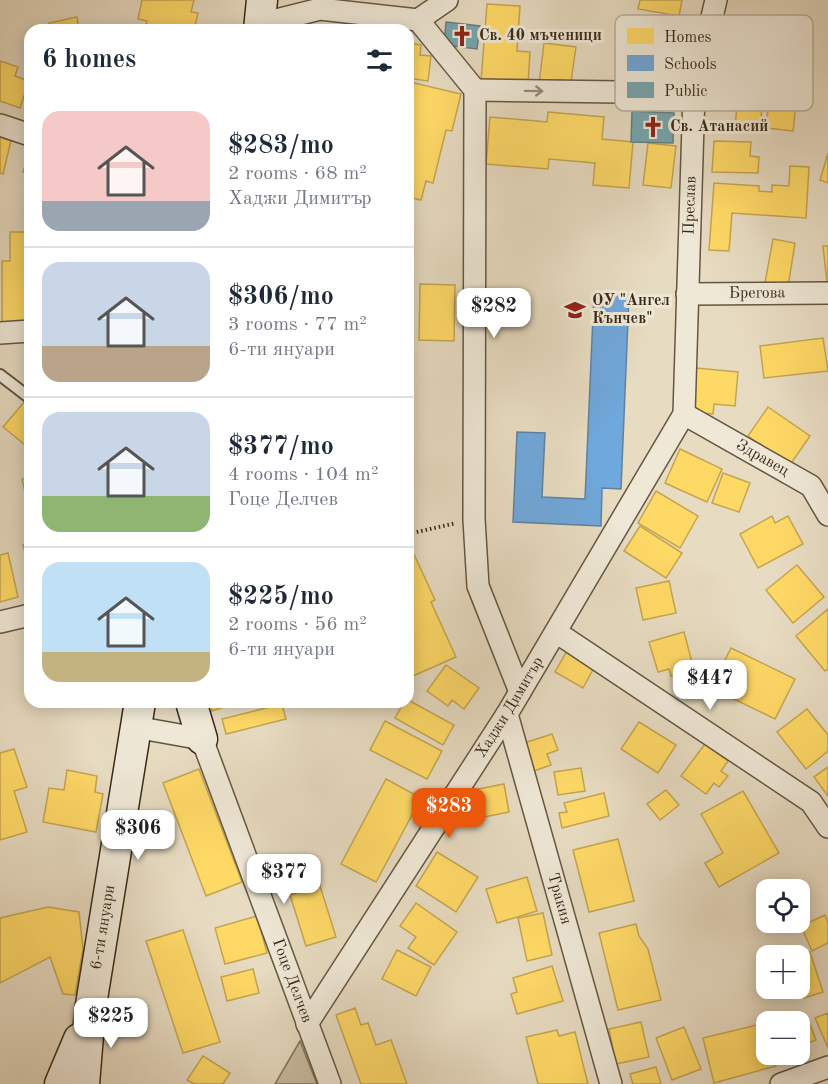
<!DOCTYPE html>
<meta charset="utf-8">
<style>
:root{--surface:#fff;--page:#f2f2f3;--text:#1f2937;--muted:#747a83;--line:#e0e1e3;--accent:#ea580c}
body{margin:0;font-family:"Old Standard TT",serif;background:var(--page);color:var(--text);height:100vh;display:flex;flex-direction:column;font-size:22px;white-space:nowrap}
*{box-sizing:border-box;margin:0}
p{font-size:20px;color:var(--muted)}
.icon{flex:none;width:33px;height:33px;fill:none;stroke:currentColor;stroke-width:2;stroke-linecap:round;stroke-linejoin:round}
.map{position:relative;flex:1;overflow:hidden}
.drawer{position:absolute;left:24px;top:24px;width:390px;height:684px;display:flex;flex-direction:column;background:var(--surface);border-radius:18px;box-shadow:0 3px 15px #0003}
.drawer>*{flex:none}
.controls{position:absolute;left:756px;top:879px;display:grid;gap:12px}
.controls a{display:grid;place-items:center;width:54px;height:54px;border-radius:12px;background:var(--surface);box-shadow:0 3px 15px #0003;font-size:30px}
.price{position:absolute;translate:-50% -51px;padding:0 14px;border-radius:12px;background:#fff;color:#222;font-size:20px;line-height:39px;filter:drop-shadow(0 2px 3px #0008)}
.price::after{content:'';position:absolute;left:50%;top:36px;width:18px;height:14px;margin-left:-9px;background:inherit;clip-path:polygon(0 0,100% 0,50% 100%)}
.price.current{background:var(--accent);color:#fff}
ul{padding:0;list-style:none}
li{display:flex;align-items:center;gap:18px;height:150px;padding:0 18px}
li+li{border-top:2px solid var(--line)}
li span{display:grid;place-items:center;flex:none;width:168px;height:120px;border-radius:18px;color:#555}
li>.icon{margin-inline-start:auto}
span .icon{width:72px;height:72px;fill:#fffc;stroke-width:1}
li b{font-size:26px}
h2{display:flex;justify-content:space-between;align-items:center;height:72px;padding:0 18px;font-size:26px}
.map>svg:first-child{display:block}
.green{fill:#c9bda4;stroke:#81745e;stroke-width:1.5}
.homes{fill:#ffd966;stroke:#c4a54f;stroke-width:1.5}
.schools{fill:#6fa8dc;stroke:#5f82a1;stroke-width:1.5}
.public{fill:#76a5af;stroke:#648082;stroke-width:1.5}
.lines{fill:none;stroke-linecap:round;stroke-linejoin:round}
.service-casing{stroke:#645742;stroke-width:14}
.minor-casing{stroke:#645742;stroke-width:24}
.secondary-casing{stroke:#392b18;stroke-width:33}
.path{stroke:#392b18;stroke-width:4;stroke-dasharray:1.5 3;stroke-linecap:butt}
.service{stroke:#efe8d7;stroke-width:10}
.minor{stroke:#efe8d7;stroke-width:21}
.secondary{stroke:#efe8d7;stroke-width:30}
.oneway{stroke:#948a78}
.labels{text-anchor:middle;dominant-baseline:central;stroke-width:6;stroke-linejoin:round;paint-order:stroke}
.poi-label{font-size:16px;font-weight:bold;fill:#392b18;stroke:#efe8d7;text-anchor:start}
.street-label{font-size:16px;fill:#392b18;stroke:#efe8d7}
.key{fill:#efe8d7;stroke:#b8af9e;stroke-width:1.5}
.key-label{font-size:16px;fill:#392b18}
</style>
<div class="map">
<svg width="828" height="1084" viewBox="0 0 828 1084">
<rect width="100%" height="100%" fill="#e7dbc1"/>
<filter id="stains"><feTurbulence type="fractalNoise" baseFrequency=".00333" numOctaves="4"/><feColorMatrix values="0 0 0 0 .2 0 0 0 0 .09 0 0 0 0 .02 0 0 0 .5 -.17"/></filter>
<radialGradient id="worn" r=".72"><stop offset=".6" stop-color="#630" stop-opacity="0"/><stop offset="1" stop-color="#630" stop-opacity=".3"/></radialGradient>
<!-- green -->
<path class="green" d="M300,1041L317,1084H275Z"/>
<!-- homes -->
<g class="homes">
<path d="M142,0H194L191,12L198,13L194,30H145L147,21L138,19Z"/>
<path d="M640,0H682L679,16L638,9Z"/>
<path d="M487,4L520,6L517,51L530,52L528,85L481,81Z"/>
<path d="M77,17L79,30H50L49,23Z"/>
<path d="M408,43L421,45L420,55L431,56L428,81L408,78Z"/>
<path d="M544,43L576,47L570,88L539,84Z"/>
<path d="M0,61L18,67L15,76L29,81L20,108L0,101Z"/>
<path d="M740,67L765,69L760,131L735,129Z"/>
<path d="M410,82L461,94L452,131L446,130L433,183L426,181L421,200L408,197V92Z"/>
<path d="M769,101L796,104L793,131L766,128Z"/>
<path d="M548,112L604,117L602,139L633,142L629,188L593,185L595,163L549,159L548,169L486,164L490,117L547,122Z"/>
<path d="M0,127L13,132L3,174L0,173Z"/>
<path d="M714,141L751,142L750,156L759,157L758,173L712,172Z"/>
<path d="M648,143L676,146L671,188L643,185Z"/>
<path d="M30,151V174L23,172Z"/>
<path d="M828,153V183L820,180Z"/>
<path d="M790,166L809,167L806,218L732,213L729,251L709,250L714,183L759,186V191L772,192V185L789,186Z"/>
<path d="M10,232H30V322H2V261H10Z"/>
<path d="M773,239L795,243L788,287L765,283Z"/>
<path d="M823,246H828V283H827Z"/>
<path d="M420,284L455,285L454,341L419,340Z"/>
<path d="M823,338L828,371L764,378L760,346Z"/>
<path d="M696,368L738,372L735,406L714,404L713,414L692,412Z"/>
<path d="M25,401L30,406V449L3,427Z"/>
<path d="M768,407L810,436L790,465L748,436Z"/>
<path d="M680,449L722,469L707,502L665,483Z"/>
<path d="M723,473L750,483L739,512L712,503Z"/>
<path d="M30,477V495L26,496L22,479Z"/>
<path d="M656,491L698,516L680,548L638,523Z"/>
<path d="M772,516L775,523L788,516L803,544L758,568L740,534Z"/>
<path d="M640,526L682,553L666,578L624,551Z"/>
<path d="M30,543V569L23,545Z"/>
<path d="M412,550L435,600L431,602L456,657L413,676L408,664V552Z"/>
<path d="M8,553L18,597L0,602V555Z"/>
<path d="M797,565L824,597L793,623L766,590Z"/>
<path d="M669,581L676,613L643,620L636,588Z"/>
<path d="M828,609V669L825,671L796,636Z"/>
<path d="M684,632L694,670L671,676L669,669L658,672L649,642Z"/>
<path d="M731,648L795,679L775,719L711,688Z"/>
<path d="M568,649L596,664L583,688L555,672Z"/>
<path d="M446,665L479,688L464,709L452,700L448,706L427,691Z"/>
<path d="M408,700L454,725L443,745L395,718L404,702H408Z"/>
<path d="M210,702H239L212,711Z"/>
<path d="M282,704L286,719L226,734L222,719Z"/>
<path d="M807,709L828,735V751L806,769L777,732Z"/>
<path d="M385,721L442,751L427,779L370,750Z"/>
<path d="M639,722L676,745L658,773L621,749Z"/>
<path d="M552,734L558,750L547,754L551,765L528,773L518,745Z"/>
<path d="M705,744L728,761L721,771L728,776L719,787L714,783L706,794L681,776Z"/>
<path d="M14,749L27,787L14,791L27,832L0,840V753Z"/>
<path d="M828,767V796L814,777Z"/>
<path d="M581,768L585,791L558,795L554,772Z"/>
<path d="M199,769L242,882L206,896L163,783Z"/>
<path d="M67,770L97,776L95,792L103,794L96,832L43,822L49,788L64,790Z"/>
<path d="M386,779L421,798L376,882L341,864Z"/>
<path d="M504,784L509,812L474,819L468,791Z"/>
<path d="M666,790L679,805L660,820L647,804Z"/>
<path d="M743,791L779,853L719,887L705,863L723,853L701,814Z"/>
<path d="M604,793L609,816L562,828L559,813L567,812L564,803Z"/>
<path d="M618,839L634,901L589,912L573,850Z"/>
<path d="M437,852L478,877L456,912L416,886Z"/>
<path d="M527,877L537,911L497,923L486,889Z"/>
<path d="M320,886L336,937L306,946L290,895Z"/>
<path d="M416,903L457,932L434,965L408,948L416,937L400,926Z"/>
<path d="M48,907L79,912L83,949L75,995L63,994L50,957L0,983V918Z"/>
<path d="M543,913L552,955L527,961L518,918Z"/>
<path d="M825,915L828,923V943L812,951L801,926Z"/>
<path d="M257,916L267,953L225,964L215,928Z"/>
<path d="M636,924L639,936L648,949L661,1000L618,1010L599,933Z"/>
<path d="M183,930L220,1042L183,1053L146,941Z"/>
<path d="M397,950L431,967L416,996L382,979Z"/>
<path d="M810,952L823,992L804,998L800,986L799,956Z"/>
<path d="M552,966L563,1001L517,1014L511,994L517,992L513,978Z"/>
<path d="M253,969L259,993L227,1001L221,977Z"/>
<path d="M355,1008L361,1025L368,1023L376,1045L391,1040L407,1084H361L336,1015Z"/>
<path d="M828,1013V1048L815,1018Z"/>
<path d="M641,1022L649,1057L616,1064L609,1029Z"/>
<path d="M809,1022L816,1040L800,1046V1026Z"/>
<path d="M765,1023L766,1054H773L776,1066L714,1083L703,1038Z"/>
<path d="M684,1027L701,1069L672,1080L656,1038Z"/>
<path d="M557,1030L559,1036L575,1032L588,1084H538L526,1037Z"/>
<path d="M203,1056L230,1073L223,1084H194L187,1080Z"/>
<path d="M656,1067L661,1084H633L630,1074Z"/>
</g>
<!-- schools -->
<path class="schools" d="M594,293L629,295L621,489L602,488L601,526L513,522L517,432L545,433L542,497L585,499Z"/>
<!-- public -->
<g class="public">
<path d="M446,22L480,26L477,49L444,45Z"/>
<path d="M632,111L674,113L673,143L631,142Z"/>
</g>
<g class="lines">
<defs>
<path id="service" d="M0,375L30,398"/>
<g id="minor">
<path d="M418,20L475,90L474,519L478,586L520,692"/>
<path d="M260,24L320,9L418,20L447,0"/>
<path d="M475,90L694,93"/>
<path d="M0,125L30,135"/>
<path id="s1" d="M687,294L828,293"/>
<path d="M0,333L30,331"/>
<path id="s2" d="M684,414L811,486L828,515"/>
<path d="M0,622L30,615"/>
<path d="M556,632L811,802L828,827"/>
<path id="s3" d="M507,714L611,1084"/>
<path id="s4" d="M135,727L202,739L330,1084"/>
<path id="s5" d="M307,1024L507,714L684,414L694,93L716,0"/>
<path d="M781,1084L828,1067"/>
</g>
<g id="secondary">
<path d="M259,30L262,0"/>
<path d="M191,702L202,739"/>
<path d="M60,1084L79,1039"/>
<path id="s6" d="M84,1084L90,1011L140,702"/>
</g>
</defs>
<!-- service casing -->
<use href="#service" class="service-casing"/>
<!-- minor casing -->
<use href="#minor" class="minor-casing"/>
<!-- secondary casing -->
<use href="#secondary" class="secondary-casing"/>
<!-- path -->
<path class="path" d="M408,534L456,523"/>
<!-- service -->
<use href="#service" class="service"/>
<!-- minor -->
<use href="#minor" class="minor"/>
<!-- secondary -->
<use href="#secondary" class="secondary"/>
</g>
<!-- one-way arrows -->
<defs><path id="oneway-shaft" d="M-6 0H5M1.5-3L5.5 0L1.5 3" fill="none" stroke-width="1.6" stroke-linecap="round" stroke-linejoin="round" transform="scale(1.5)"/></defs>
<use class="oneway" href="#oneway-shaft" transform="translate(534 91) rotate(1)"/>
<!-- icons -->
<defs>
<symbol id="church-bare" viewBox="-9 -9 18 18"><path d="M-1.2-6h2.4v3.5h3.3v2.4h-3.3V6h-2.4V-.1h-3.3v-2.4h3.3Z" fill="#8f2418" stroke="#efe8d7" stroke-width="2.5" paint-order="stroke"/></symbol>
<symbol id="school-bare" viewBox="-9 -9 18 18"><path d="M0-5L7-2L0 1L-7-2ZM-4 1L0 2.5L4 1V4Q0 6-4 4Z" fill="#8f2418" stroke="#efe8d7" stroke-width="2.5" paint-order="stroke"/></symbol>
</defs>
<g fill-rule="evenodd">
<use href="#church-bare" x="447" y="21" width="30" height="30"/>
<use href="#church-bare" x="638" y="112" width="30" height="30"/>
<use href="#school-bare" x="560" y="295" width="30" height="30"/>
</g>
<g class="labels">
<!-- poi labels -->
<g class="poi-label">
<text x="479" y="36">Св. 40 мъченици</text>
<text x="670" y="127">Св. Атанасий</text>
<text x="592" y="301">ОУ "Ангел<tspan x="592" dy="18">Кънчев"</tspan></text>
</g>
<!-- street labels -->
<g class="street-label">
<text stroke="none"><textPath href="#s5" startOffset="926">Преслав</textPath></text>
<text stroke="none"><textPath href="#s1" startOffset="70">Брегова</textPath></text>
<text stroke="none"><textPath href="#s2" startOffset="90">Здравец</textPath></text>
<text stroke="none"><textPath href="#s5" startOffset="376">Хаджи Димитър</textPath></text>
<text stroke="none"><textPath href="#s3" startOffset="192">Тракия</textPath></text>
<text stroke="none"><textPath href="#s6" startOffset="158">6-ти януари</textPath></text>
<text stroke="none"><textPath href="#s4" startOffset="326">Гоце Делчев</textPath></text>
</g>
</g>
<!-- legend -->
<rect x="615" y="15" width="198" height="96" rx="9" class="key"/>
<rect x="627" y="28" width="27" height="16" fill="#ffd966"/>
<rect x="627" y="55" width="27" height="16" fill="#6fa8dc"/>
<rect x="627" y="82" width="27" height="16" fill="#76a5af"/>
<g class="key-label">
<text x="664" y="42">Homes</text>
<text x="664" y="69">Schools</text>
<text x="664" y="96">Public</text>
</g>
<rect width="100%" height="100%" filter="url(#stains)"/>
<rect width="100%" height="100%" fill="url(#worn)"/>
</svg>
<div class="controls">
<a><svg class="icon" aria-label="locate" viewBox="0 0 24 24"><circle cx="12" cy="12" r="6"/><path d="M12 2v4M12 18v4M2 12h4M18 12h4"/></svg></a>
<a>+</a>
<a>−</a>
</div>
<b class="price" style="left:494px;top:339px">$282</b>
<b class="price" style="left:710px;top:711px">$447</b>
<b class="price current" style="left:449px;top:839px">$283</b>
<b class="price" style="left:138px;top:861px">$306</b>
<b class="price" style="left:284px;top:905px">$377</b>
<b class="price" style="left:111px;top:1049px">$225</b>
<section class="drawer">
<h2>6 homes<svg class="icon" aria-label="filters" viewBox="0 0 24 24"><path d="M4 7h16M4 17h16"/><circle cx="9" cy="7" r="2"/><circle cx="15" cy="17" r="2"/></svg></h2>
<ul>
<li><span style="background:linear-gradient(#f6c9c9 75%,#9aa5b1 0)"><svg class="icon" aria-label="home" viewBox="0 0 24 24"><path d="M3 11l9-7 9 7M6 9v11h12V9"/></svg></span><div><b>$283/mo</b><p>2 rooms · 68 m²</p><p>Хаджи Димитър</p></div></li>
<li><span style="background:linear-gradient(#c9d6e8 70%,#b9a48a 0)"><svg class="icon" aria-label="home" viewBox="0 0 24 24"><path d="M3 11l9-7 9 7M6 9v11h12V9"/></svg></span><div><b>$306/mo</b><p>3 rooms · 77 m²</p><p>6-ти януари</p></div></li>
<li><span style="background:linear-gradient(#c9d6e8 70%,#8fb573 0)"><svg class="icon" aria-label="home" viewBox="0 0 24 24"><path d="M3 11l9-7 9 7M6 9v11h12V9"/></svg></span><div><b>$377/mo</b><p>4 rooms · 104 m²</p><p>Гоце Делчев</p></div></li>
<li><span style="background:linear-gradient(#bfe0f5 75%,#c2b280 0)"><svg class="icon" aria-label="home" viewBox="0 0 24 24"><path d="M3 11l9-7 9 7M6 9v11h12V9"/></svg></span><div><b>$225/mo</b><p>2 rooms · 56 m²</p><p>6-ти януари</p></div></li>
</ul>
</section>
</div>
